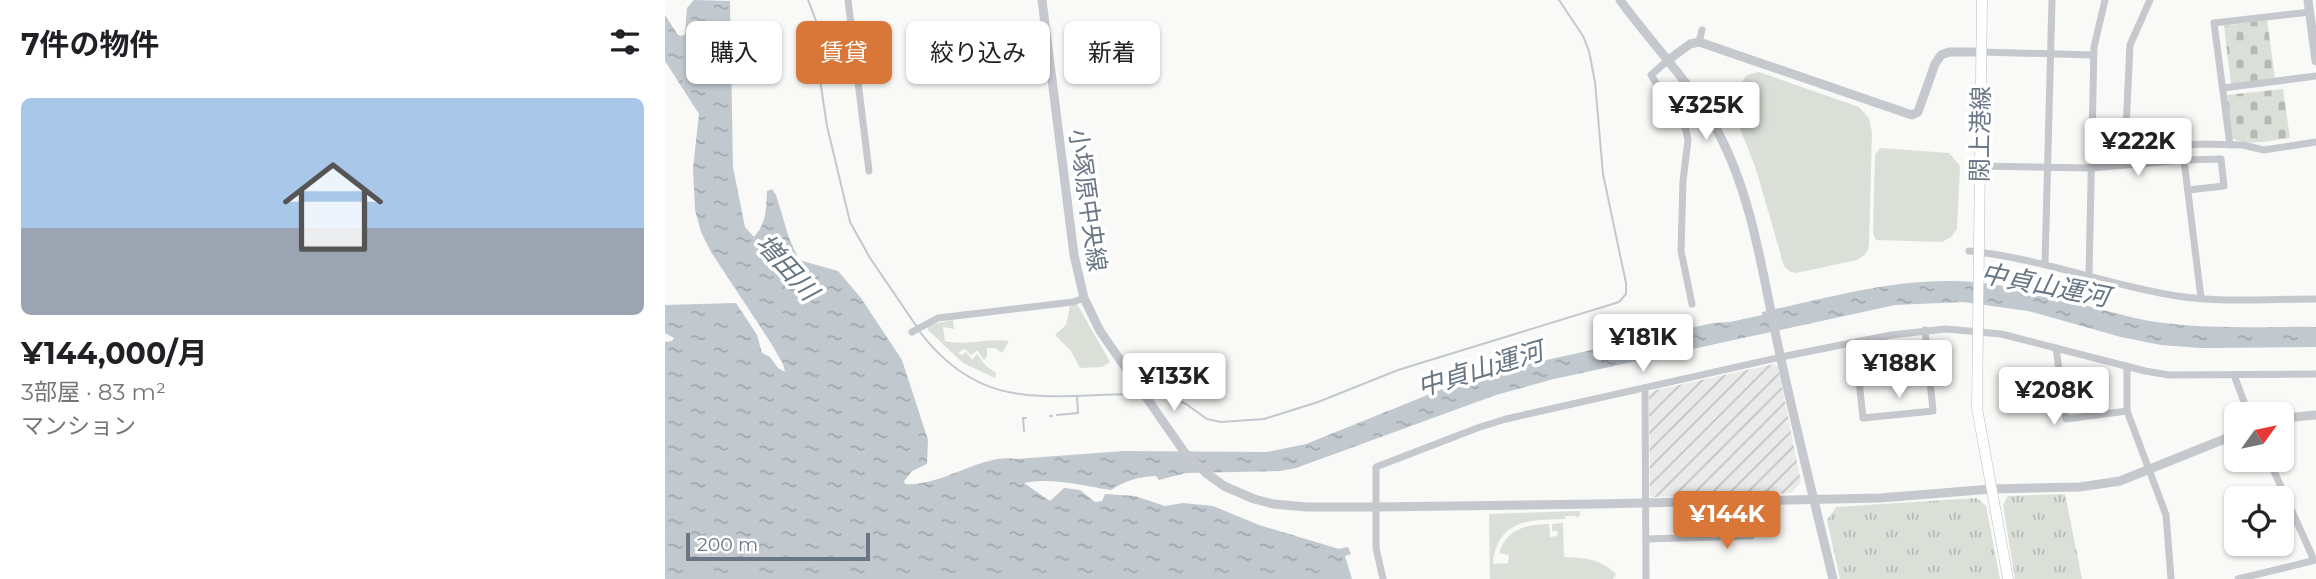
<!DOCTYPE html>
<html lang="ja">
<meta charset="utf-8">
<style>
:root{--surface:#fff;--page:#f2f2f2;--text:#202124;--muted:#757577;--accent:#d87738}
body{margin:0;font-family:Montserrat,"Noto Sans JP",sans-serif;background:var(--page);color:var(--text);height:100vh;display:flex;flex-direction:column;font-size:26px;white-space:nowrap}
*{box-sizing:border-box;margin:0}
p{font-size:23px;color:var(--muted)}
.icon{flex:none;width:38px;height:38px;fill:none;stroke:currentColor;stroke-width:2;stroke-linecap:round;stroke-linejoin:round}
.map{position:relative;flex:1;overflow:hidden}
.drawer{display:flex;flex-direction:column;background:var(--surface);width:665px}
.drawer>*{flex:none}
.top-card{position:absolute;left:21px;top:21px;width:665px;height:63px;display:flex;gap:14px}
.needle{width:46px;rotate:57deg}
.controls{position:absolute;left:1559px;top:402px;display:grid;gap:14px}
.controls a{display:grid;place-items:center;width:70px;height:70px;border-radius:10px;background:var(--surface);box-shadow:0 2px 5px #0004;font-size:35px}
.scale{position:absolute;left:21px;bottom:18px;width:184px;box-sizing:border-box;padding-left:7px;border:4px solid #6a7586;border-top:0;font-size:19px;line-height:24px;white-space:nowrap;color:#6a7586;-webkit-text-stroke:5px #fff;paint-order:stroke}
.price{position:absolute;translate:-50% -60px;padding:0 16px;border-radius:7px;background:#fff;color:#222;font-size:23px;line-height:46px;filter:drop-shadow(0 2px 4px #0008)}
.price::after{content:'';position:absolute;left:50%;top:42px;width:21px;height:16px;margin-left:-10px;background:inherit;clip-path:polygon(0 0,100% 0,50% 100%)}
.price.current{background:var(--accent);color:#fff}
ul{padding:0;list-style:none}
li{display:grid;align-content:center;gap:14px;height:371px;padding:0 21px}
li span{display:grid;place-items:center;height:217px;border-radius:10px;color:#555}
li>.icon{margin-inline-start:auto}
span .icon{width:126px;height:126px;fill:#fffc;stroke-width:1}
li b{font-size:30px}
h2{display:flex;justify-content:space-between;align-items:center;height:84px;padding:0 21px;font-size:30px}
.pill{padding:0 24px;border-radius:10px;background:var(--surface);box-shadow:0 2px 5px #0004;font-size:24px;line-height:63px}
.pill.current{background:var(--accent);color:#fff}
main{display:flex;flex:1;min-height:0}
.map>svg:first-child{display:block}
.industrial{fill:url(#industrial-furrows)}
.grass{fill:#dae0d8}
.cemetery{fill:url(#cemetery-stones)}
.park{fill:url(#park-tufts)}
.water{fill:url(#water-ripples)}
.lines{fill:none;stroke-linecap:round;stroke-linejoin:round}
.stream{stroke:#c1c8ce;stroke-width:2}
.secondary-casing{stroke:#b8bbc0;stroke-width:11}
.minor{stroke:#c5c8cc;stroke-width:7}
.tertiary{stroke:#c5c8cc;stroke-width:9}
.secondary{stroke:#fff;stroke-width:10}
.labels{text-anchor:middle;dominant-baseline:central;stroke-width:7;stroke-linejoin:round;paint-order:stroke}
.street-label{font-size:24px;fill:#6a7586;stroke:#fff}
.water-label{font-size:26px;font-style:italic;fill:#667581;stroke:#fff}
</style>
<main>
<section class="drawer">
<h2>7件の物件<svg class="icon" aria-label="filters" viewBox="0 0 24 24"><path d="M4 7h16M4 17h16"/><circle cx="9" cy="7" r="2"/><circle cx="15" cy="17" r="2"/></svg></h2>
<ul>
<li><span style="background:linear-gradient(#a9c7e8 60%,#9aa5b1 0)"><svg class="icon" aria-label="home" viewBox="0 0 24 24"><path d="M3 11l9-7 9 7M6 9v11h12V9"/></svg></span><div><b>¥144,000/月</b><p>3部屋 · 83 m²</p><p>マンション</p></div></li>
</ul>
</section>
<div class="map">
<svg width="1651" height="579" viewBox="0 0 1651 579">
<defs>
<pattern id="industrial-furrows" width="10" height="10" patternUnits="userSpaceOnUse" patternTransform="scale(1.75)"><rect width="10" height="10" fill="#eaeaea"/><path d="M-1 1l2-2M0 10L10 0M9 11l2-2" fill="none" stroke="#c2c2c3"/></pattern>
<pattern id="cemetery-stones" width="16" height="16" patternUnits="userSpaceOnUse" patternTransform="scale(1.75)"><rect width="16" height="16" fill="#dae0d8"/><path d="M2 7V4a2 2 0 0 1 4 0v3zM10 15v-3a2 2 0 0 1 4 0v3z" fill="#b5bab5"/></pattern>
<pattern id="park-tufts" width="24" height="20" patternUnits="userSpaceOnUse" patternTransform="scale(1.75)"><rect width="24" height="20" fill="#dae0d8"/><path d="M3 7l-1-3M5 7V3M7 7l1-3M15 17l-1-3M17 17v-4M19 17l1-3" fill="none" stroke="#b5bab5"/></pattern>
<pattern id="water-ripples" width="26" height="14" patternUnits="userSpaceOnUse" patternTransform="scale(1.75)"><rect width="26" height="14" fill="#c1c8ce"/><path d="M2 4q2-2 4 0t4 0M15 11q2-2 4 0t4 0" fill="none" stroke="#a1a7ad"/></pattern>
</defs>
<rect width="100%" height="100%" fill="#f9f9f7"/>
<!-- industrial -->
<path class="industrial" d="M1109,364L1113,367L1136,482L1126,493L988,497L985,495L984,394L987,391Z"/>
<!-- grass -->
<g class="grass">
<path d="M1094,72L1194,107L1204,118L1207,132L1204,245C1203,253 1199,256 1192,260L1131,273L1124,271L1119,266L1090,166L1069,114L1078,80L1082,75Z"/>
<path d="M1215,148L1284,153L1295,166L1292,229L1286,237L1277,242L1211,240L1208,233L1210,155Z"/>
<path d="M412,304L445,362L437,367L415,368L406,351L390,335L401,325L405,306Z"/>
<path d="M288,320L289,329L278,327L280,341C303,346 321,338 344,341L337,353L330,348H322V357L319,360L312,350L306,355L300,349L293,352L296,355L301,352L307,360L312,354L321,366L331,373L330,378L298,363L263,330V325Z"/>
<path d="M915,511V515L911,518L910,516H900V519C864,520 832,519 828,564L843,563L844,555L834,553C841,529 862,524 884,524L885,537L892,536L893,531H887V524L898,523L899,557C920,558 934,558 951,574L948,579H825L824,514Z"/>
</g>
<!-- cemetery -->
<g class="cemetery">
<path d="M1602,20L1610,78L1566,84L1559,26Z"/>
<path d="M1618,89L1625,138C1608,140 1582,147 1567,138L1562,95Z"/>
</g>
<!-- park -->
<g class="park">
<path d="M1400,494L1417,579H1350L1338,505L1343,496Z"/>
<path d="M1312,498L1321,506L1335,579H1175L1162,520L1171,507Z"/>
</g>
<!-- water -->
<path class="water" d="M29,0L65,1L68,167L80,227L89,237C102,223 101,208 102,191L107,189L111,195L124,238L134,260L173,271L196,298L237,360L263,440L262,464L247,471L239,481L240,484C277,487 317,453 351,459L458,451L602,452L641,444L775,390L845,368L1048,323L1065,322L1097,315V312C1159,299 1222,280 1287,281C1350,282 1408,304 1470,318C1529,331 1591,326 1651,327V347L1536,348L1496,345L1456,337L1363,311L1298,302L1230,305L889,379L831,395L631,468L615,471L521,473L494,480L491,476C472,477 462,480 446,490C417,486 389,477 359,483L385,501L399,488L415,490L430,502L437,501L440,494L470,496L500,506L518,503L548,506L594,525L674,549L683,547L686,554L680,556L687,579H0V342L7,341L9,338L0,333V305L71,303L92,335L97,353L105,357L113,368L120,372L118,364L104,340L46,252L36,232L30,210L28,168L34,114L0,61V15L13,35L17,36L20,34L22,8Z"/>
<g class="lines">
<!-- stream -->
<g class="stream">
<path d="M143,0L153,26L154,73L162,126L185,222L205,258L252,327"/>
<path d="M255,332C316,412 378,395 466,394"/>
<path d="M491,394H498L521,404L542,419L556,422L599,419L653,402L733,370L954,302L961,294V283L938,174L930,82L924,51L918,36L894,0"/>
<path d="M392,415L413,413L412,396"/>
<path d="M385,416H387"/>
<path d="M359,431L358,418H361"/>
</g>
<defs>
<path id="secondary" d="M1317,0L1312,408L1343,579"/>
</defs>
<!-- secondary casing -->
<use href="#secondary" class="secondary-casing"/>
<!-- minor -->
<g class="minor">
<path d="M183,0L204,171"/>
<path d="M1485,0L1465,45L1460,149L1537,144L1578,145L1599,150L1651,142"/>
<path d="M1034,42L1037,30"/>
<path d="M1316,52L1428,55"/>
<path d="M1002,61L986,75L1021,130L1023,140L1018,181L1016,251L1027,304"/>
<path d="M1558,88L1651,76"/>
<path d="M1565,145L1549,23L1645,12"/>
<path d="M1519,160L1556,159L1559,186L1523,190"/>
<path d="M1314,166L1426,168L1519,160L1536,298"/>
<path d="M1304,251C1375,258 1442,285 1512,296C1557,303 1605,299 1651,299"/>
<path d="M1380,264L1387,0"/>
<path d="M1424,275L1429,47L1440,0"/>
<path d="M247,332L273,318L408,302L419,298"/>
<path d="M1190,343L1198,418L1268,411L1260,330"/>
<path d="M1391,348L1401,419L1462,411"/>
<path d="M1462,366V411L1501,515L1506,579"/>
<path d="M1569,375L1584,415"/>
<path d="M980,388L981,579"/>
<path d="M1604,460L1649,560"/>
<path d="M981,539L1086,536V501"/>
<path d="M718,579L711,548V467L815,427L841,419L1116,357L1226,335L1281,329L1336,334L1480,371L1504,375L1651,374"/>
<path d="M1573,579L1651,560"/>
</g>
<!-- tertiary -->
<g class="tertiary">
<path d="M377,0L409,255L419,298L435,331L520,453L541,473L559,486L589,499L608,504L642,507H712L930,504L1215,498L1327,489L1415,487L1455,481L1572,434"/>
<path d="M955,0C987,44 1027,84 1053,132C1087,196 1097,271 1112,341C1129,421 1149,500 1168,579"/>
<path d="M1643,0L1651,61"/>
<path d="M1002,61L1025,44L1034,42L1247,115L1253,112L1270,64L1276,55L1284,52H1316"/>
<path d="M1617,418L1651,415"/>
</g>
<!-- secondary -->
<use href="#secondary" class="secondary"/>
</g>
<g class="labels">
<!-- street labels -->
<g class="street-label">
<text transform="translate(1315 134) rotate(-89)">閖上港線</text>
<text transform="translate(423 200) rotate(82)">小塚原中央線</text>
</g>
<!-- water labels -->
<g class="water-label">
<text transform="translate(122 267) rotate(48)">増田川</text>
<text transform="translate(1380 285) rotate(11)">中貞山運河</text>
<text transform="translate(815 369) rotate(-17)">中貞山運河</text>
</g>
</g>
</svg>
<div class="controls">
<a><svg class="needle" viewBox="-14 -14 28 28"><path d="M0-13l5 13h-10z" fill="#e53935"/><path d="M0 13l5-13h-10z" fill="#757577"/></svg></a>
<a><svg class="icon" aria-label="locate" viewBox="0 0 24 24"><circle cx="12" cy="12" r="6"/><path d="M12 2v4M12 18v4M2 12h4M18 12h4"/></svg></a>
</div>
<div class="scale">200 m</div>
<b class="price" style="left:1041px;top:142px">¥325K</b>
<b class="price" style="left:1473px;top:178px">¥222K</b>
<b class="price" style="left:978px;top:374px">¥181K</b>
<b class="price" style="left:1234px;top:400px">¥188K</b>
<b class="price" style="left:509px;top:413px">¥133K</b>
<b class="price" style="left:1389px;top:427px">¥208K</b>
<b class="price current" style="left:1062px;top:551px">¥144K</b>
<div class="top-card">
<a class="pill">購入</a>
<a class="pill current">賃貸</a>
<a class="pill">絞り込み</a>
<a class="pill">新着</a>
</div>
</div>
</main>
